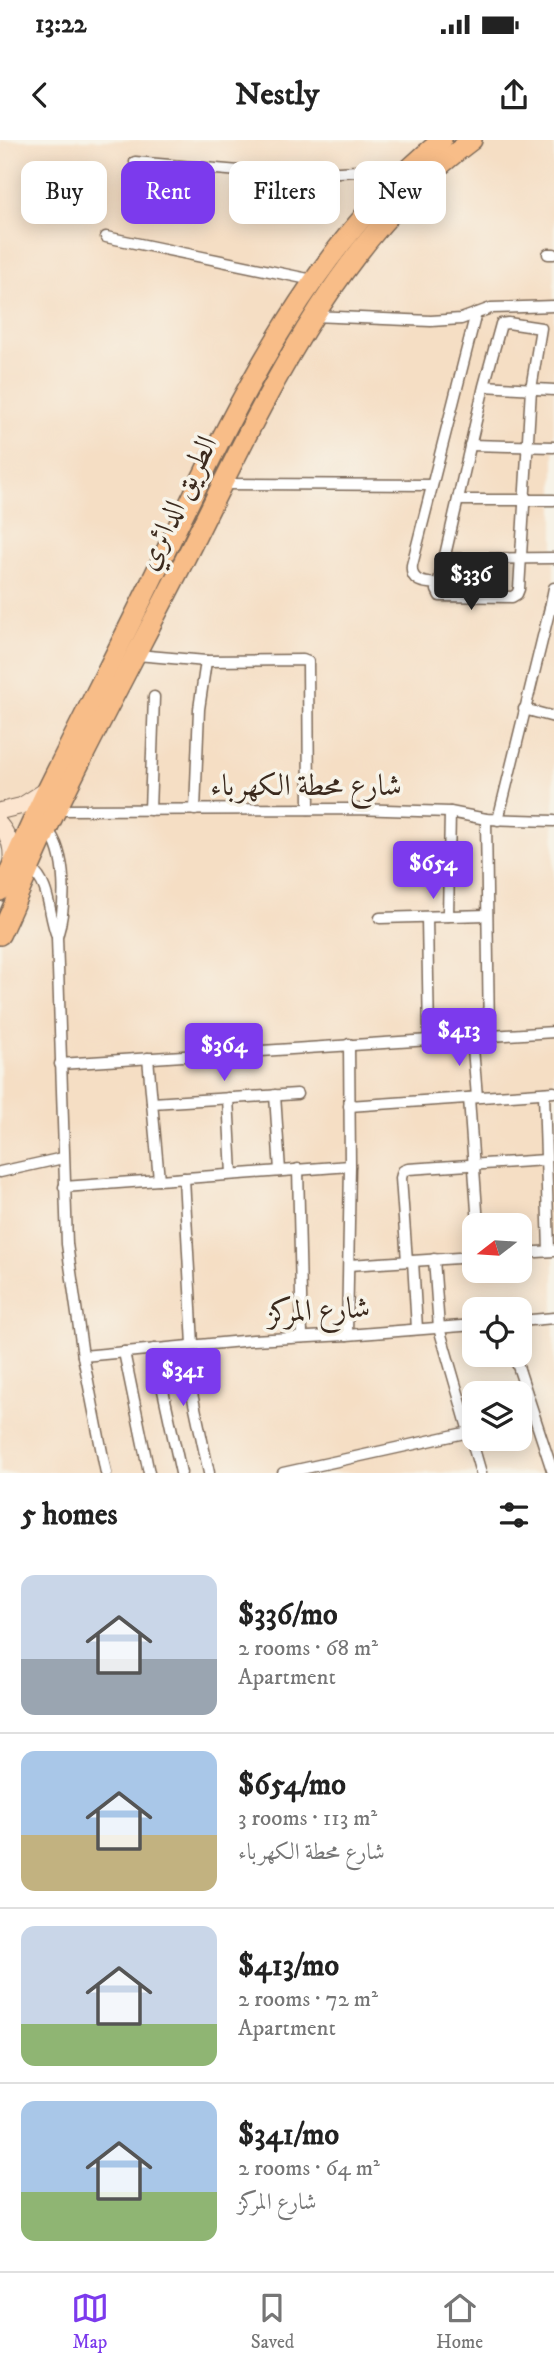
<!DOCTYPE html>
<meta charset="utf-8">
<style>
:root{--surface:#fff;--page:#f2f2f2;--text:#222;--muted:#767676;--line:#e0e0e0;--accent:#7c3aed}
body{margin:0;font-family:"IM FELL DW Pica",Amiri,serif;background:var(--page);color:var(--text);height:100vh;display:flex;flex-direction:column;font-size:26px;white-space:nowrap}
*{box-sizing:border-box;margin:0}
p{font-size:23px;color:var(--muted)}
.icon{flex:none;width:38px;height:38px;fill:none;stroke:currentColor;stroke-width:2;stroke-linecap:round;stroke-linejoin:round}
.map{position:relative;height:1333px;overflow:hidden}
.drawer{display:flex;flex-direction:column;background:var(--surface);flex:1}
.drawer>*{flex:none}
.top-card{position:absolute;left:21px;top:21px;width:513px;height:63px;display:flex;gap:14px}
.needle{width:46px;rotate:253deg}
.buttons{position:absolute;left:462px;top:1073px;display:grid;gap:14px}
.buttons a{display:grid;place-items:center;width:70px;height:70px;border-radius:14px;background:var(--surface);box-shadow:0 4px 18px #0003;font-size:35px}
.price{position:absolute;translate:-50% -60px;padding:0 16px;border-radius:7px;background:var(--accent);color:#fff;font-size:23px;line-height:46px;filter:drop-shadow(0 2px 4px #0008)}
.price::after{content:'';position:absolute;left:50%;top:42px;width:21px;height:16px;margin-left:-10px;background:inherit;clip-path:polygon(0 0,100% 0,50% 100%)}
.price.current{background:#222;color:#fff}
ul{padding:0;list-style:none}
li{display:flex;align-items:center;gap:21px;height:175px;padding:0 21px}
li+li{border-top:2px solid var(--line)}
li span{display:grid;place-items:center;flex:none;width:196px;height:140px;border-radius:14px;color:#555}
li>.icon{margin-inline-start:auto}
span .icon{width:84px;height:84px;fill:#fffc;stroke-width:1}
li b{font-size:30px}
h2{display:flex;justify-content:space-between;align-items:center;height:84px;padding:0 21px;font-size:30px}
.tag{padding:0 24px;border-radius:14px;background:var(--surface);box-shadow:0 4px 18px #0003;font-size:24px;line-height:63px}
.tag.current{background:var(--accent);color:#fff}
.status{display:flex;justify-content:space-between;align-items:center;height:49px;padding:0 35px;background:var(--surface);direction:ltr}
.status svg{height:19px;fill:currentColor}
header{display:flex;justify-content:space-between;align-items:center;height:91px;padding:0 21px;background:var(--surface);font-size:32px;font-weight:800}
.tabs{display:flex;justify-content:space-around;align-items:center;height:98px;border-top:2px solid var(--line);background:var(--surface);font-size:19px;color:var(--muted)}
.tabs a{display:grid;justify-items:center;gap:4px}
.tabs .current{color:var(--accent)}
.map>svg:first-child{display:block}
.lines{fill:none;stroke-linecap:round;stroke-linejoin:round}
.street-casing{stroke:#7c6958;stroke-width:13}
.secondary-casing{stroke:#7c6958;stroke-width:18}
.highway-casing{stroke:#7c6958;stroke-width:22}
.street{stroke:#fff;stroke-width:10}
.secondary{stroke:#fce5cf;stroke-width:16}
.highway{stroke:#f8bd88;stroke-width:19}
.labels{text-anchor:middle;dominant-baseline:central;stroke-width:7;stroke-linejoin:round;paint-order:stroke}
.street-label{font-size:30px;fill:#3b2a1e;stroke:#f7f3e8}
</style>
<div class="status"><b>13:22</b><svg viewBox="0 0 49 12"><path d="M0 12V9h3v3zM5 12V6h3v6zM10 12V3h3v9zM15 12V0h3v12zM26 1h20v11H26zM47 4h2v5h-2z"/></svg></div>
<header><svg class="icon" aria-label="back" viewBox="0 0 24 24"><path d="M15 5l-7 7 7 7"/></svg>Nestly<svg class="icon" aria-label="share" viewBox="0 0 24 24"><path d="M12 15V3M7 8l5-5 5 5M5 13v7h14v-7"/></svg></header>
<div class="map">
<svg width="554" height="1333" viewBox="0 0 554 1333">
<rect width="100%" height="100%" fill="#f7f3e8"/>
<filter id="ink" filterUnits="userSpaceOnUse"><feTurbulence type="fractalNoise" baseFrequency=".0143" numOctaves="2"/><feDisplacementMap in="SourceGraphic" scale="14" xChannelSelector="R" yChannelSelector="G"/><feConvolveMatrix kernelMatrix="1 2 1 2 8 2 1 2 1" color-interpolation-filters="sRGB"/></filter>
<filter id="wash" filterUnits="userSpaceOnUse"><feTurbulence type="fractalNoise" baseFrequency=".00686" numOctaves="4" result="noise"/><feDisplacementMap in="SourceGraphic" scale="28" xChannelSelector="R" yChannelSelector="G"/><feGaussianBlur stdDeviation="1.57" result="paint"/><feColorMatrix in="noise" values="0 0 0 0 0 0 0 0 0 0 0 0 0 0 0 0 0 1.4 0 .05"/><feComposite in="paint" operator="in"/></filter>
<g filter="url(#wash)">
<rect width="100%" height="100%" fill="#f5dec4"/>
</g>
<g filter="url(#ink)">
<g class="lines">
<defs>
<g id="street">
<path d="M135,22L251,32L321,33L376,30L402,36"/>
<path d="M106,97L313,140"/>
<path d="M548,114H554"/>
<path d="M313,176L431,181L461,179L491,168L554,166"/>
<path d="M484,246L437,450L440,456L512,457L517,454L519,449L531,249L541,188L508,183L501,184L484,246L554,250"/>
<path d="M470,305L554,307"/>
<path d="M222,344L432,345"/>
<path d="M458,360H554"/>
<path d="M444,419L554,418"/>
<path d="M439,444C425,443 410,443 412,425L476,173"/>
<path d="M554,448L550,468L554,469"/>
<path d="M137,515L206,521L303,520L308,522L309,669"/>
<path d="M524,569L554,577"/>
<path d="M56,670L354,669L450,672L486,679L554,681"/>
<path d="M150,670L154,557"/>
<path d="M195,670L199,569L206,521"/>
<path d="M486,679L489,895"/>
<path d="M498,680L550,468"/>
<path d="M47,689C68,714 66,768 57,797L67,1104L83,1216L106,1333"/>
<path d="M31,729C51,745 48,774 57,796"/>
<path d="M448,776L450,672"/>
<path d="M427,777L429,899"/>
<path d="M380,778L487,775"/>
<path d="M472,896L477,957"/>
<path d="M148,918L159,1040"/>
<path d="M60,924L554,892"/>
<path d="M544,953L549,1111"/>
<path d="M275,955L280,1031"/>
<path d="M228,958L232,1034"/>
<path d="M469,958L478,1085"/>
<path d="M152,963L297,954"/>
<path d="M349,966L554,952"/>
<path d="M298,1029L302,1197"/>
<path d="M0,1032L63,1018"/>
<path d="M184,1038L193,1205"/>
<path d="M64,1047L350,1026"/>
<path d="M520,1113L554,1111"/>
<path d="M434,1119L439,1188L481,1333"/>
<path d="M407,1121L401,1038L403,1031L408,1029L546,1020"/>
<path d="M413,1121L417,1189"/>
<path d="M349,1125L474,1117"/>
<path d="M520,1181L554,1178"/>
<path d="M347,1195L350,1026L349,904"/>
<path d="M182,1207L209,1333"/>
<path d="M154,1209L181,1333"/>
<path d="M124,1212L149,1333"/>
<path d="M514,1214L553,1333"/>
<path d="M83,1216L253,1200L347,1195L474,1185"/>
<path d="M283,1333L469,1292"/>
</g>
<g id="secondary">
<path d="M0,671L21,666L48,649"/>
<path d="M0,685C10,697 13,709 11,725"/>
</g>
<g id="highway">
<path d="M0,751C17,716 32,680 49,646C86,571 124,498 160,423C234,271 307,109 442,0"/>
<path d="M0,795C20,753 36,710 57,669C98,585 142,503 185,419C261,268 331,104 472,0"/>
</g>
</defs>
<!-- street casing -->
<use href="#street" class="street-casing"/>
<!-- secondary casing -->
<use href="#secondary" class="secondary-casing"/>
<!-- highway casing -->
<use href="#highway" class="highway-casing"/>
<!-- street -->
<use href="#street" class="street"/>
<!-- secondary -->
<use href="#secondary" class="secondary"/>
<!-- highway -->
<use href="#highway" class="highway"/>
</g>
</g>
<g class="labels">
<!-- street labels -->
<g class="street-label">
<text transform="translate(178 363) rotate(-64)">الطريق الدائري</text>
<text x="306" y="646">شارع محطة الكهرباء</text>
<text transform="translate(319 1171) rotate(-3)">شارع المركز</text>
</g>
</g>
</svg>
<div class="buttons">
<a><svg class="needle" viewBox="-14 -14 28 28"><path d="M0-13l5 13h-10z" fill="#e53935"/><path d="M0 13l5-13h-10z" fill="#767676"/></svg></a>
<a><svg class="icon" aria-label="locate" viewBox="0 0 24 24"><circle cx="12" cy="12" r="6"/><path d="M12 2v4M12 18v4M2 12h4M18 12h4"/></svg></a>
<a><svg class="icon" aria-label="layers" viewBox="0 0 24 24"><path d="M12 4l9 5-9 5-9-5zM3 14l9 5 9-5"/></svg></a>
</div>
<b class="price current" style="left:471px;top:472px">$336</b>
<b class="price" style="left:433px;top:761px">$654</b>
<b class="price" style="left:459px;top:928px">$413</b>
<b class="price" style="left:224px;top:943px">$364</b>
<b class="price" style="left:183px;top:1268px">$341</b>
<div class="top-card">
<a class="tag">Buy</a>
<a class="tag current">Rent</a>
<a class="tag">Filters</a>
<a class="tag">New</a>
</div>
</div>
<section class="drawer">
<h2>5 homes<svg class="icon" aria-label="filters" viewBox="0 0 24 24"><path d="M4 7h16M4 17h16"/><circle cx="9" cy="7" r="2"/><circle cx="15" cy="17" r="2"/></svg></h2>
<ul>
<li><span style="background:linear-gradient(#c9d6e8 60%,#9aa5b1 0)"><svg class="icon" aria-label="home" viewBox="0 0 24 24"><path d="M3 11l9-7 9 7M6 9v11h12V9"/></svg></span><div><b>$336/mo</b><p>2 rooms · 68 m²</p><p>Apartment</p></div></li>
<li><span style="background:linear-gradient(#a9c7e8 60%,#c2b280 0)"><svg class="icon" aria-label="home" viewBox="0 0 24 24"><path d="M3 11l9-7 9 7M6 9v11h12V9"/></svg></span><div><b>$654/mo</b><p>3 rooms · 113 m²</p><p>شارع محطة الكهرباء</p></div></li>
<li><span style="background:linear-gradient(#c9d6e8 70%,#8fb573 0)"><svg class="icon" aria-label="home" viewBox="0 0 24 24"><path d="M3 11l9-7 9 7M6 9v11h12V9"/></svg></span><div><b>$413/mo</b><p>2 rooms · 72 m²</p><p>Apartment</p></div></li>
<li><span style="background:linear-gradient(#a9c7e8 65%,#8fb573 0)"><svg class="icon" aria-label="home" viewBox="0 0 24 24"><path d="M3 11l9-7 9 7M6 9v11h12V9"/></svg></span><div><b>$341/mo</b><p>2 rooms · 64 m²</p><p>شارع المركز</p></div></li>
</ul>
</section>
<nav class="tabs">
<a class="current"><svg class="icon" aria-label="map" viewBox="0 0 24 24"><path d="M3 6l6-2 6 2 6-2v14l-6 2-6-2-6 2zM9 4v14M15 6v14"/></svg>Map</a>
<a><svg class="icon" aria-label="saved" viewBox="0 0 24 24"><path d="M7 4h10v16l-5-4-5 4z"/></svg>Saved</a>
<a><svg class="icon" aria-label="home" viewBox="0 0 24 24"><path d="M3 11l9-7 9 7M6 9v11h12V9"/></svg>Home</a>
</nav>
